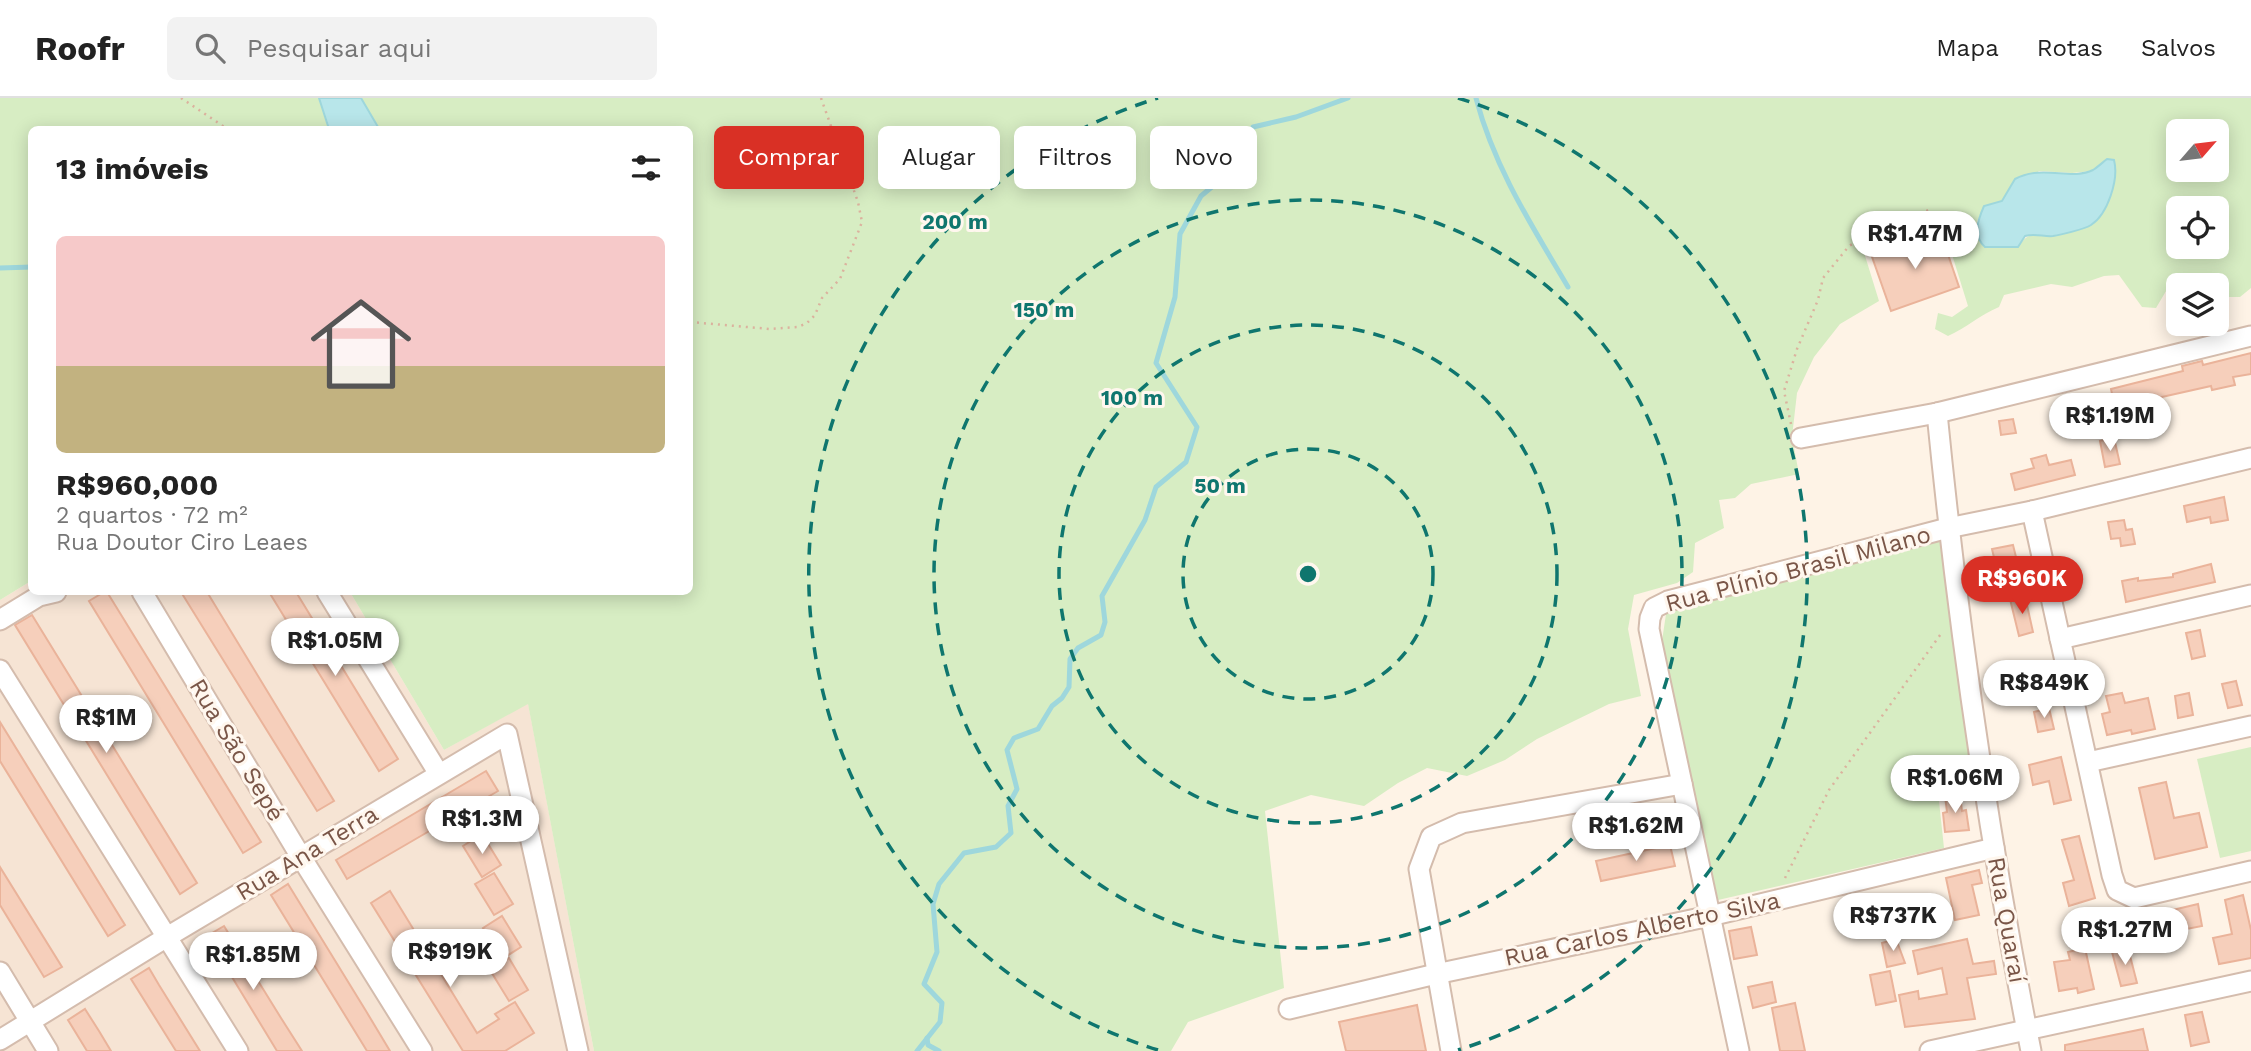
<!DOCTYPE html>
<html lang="pt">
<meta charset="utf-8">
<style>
:root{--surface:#fff;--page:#f2f2f2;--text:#222;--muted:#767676;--line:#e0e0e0;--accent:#d93025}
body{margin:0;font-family:"Work Sans",sans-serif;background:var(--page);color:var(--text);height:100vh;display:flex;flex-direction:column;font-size:26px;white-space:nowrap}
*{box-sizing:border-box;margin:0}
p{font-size:23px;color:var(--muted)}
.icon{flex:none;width:38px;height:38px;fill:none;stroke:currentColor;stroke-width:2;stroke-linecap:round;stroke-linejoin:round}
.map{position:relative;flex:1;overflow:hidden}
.panel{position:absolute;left:28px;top:28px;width:665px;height:469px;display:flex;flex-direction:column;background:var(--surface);border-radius:10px;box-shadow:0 4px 18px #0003}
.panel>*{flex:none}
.top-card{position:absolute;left:714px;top:28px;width:665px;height:63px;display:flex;gap:14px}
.needle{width:46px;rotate:62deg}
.buttons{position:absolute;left:2166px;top:21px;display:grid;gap:14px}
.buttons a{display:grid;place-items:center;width:63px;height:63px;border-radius:10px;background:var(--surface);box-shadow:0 4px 18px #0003;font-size:35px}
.price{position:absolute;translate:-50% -60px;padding:0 16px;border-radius:24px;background:#fff;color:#222;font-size:23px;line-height:46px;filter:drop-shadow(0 2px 4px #0008)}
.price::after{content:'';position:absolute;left:50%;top:42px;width:21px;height:16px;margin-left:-10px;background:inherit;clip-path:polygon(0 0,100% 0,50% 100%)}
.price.on{background:var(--accent);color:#fff}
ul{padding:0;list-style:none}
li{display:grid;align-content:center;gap:14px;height:371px;padding:0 28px}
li+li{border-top:2px solid var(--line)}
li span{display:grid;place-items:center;height:217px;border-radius:10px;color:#555}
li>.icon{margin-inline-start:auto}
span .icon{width:126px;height:126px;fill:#fffc;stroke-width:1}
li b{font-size:30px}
h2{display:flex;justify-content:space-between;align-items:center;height:84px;padding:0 28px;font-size:30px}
.chip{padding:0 24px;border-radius:10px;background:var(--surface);box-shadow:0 4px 18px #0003;font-size:24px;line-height:63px}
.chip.on{background:var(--accent);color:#fff}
header{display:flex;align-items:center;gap:42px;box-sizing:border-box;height:98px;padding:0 35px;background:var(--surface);border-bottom:2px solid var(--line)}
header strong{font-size:33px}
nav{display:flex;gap:38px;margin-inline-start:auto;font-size:24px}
.search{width:490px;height:63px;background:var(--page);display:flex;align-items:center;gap:18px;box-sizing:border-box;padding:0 24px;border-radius:10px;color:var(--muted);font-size:26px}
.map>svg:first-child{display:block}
.residential{fill:#f6e4d4}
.green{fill:#d7edc3;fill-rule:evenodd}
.water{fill:#b8e6ea;stroke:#9ed7dc;stroke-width:2}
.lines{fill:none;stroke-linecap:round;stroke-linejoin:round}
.stream{stroke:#9ed7dc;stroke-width:5}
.building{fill:#f6cfbb;stroke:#eab39a;stroke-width:2}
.minor-casing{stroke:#d4bcad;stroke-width:23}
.path{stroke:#dbb29e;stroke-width:2.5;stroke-dasharray:2 5;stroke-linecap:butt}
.minor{stroke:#fff;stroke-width:19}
.ring{fill:none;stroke:#0f766e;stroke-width:3.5;stroke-dasharray:12 9}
.labels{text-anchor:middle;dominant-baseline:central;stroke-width:6;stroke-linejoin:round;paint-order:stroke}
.street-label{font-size:24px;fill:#7a5648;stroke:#fff7ee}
.centre{fill:#0f766e;stroke:#fff7ee;stroke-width:3.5}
.ring-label{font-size:21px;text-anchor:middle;font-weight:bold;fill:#0f766e;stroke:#fff7ee;stroke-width:6;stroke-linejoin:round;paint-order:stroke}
</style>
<header>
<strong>Roofr</strong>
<div class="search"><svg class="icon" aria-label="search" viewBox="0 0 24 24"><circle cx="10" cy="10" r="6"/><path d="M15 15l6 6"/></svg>Pesquisar aqui</div>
<nav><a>Mapa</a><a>Rotas</a><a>Salvos</a></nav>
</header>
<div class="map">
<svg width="2251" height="953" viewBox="0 0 2251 953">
<rect width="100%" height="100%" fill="#fef3e6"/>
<!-- residential -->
<path class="residential" d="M31,483L32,494H350L444,652L528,605L594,953H0V502Z"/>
<!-- green -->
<g class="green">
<path d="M0,0H319L329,31L32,32L31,483L0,502Z"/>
<path d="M361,0H2251V190L2240,199H2217V187H2206L2193,177H2180L2169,188L2156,210L2142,209L2119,177L2104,178L2072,189L2051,186L2004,197L1999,209C1980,217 1966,230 1948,238L1935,231L1938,215L1952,219L1968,208L1945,134V124L1929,126L1862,148L1879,203L1840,226L1814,259L1797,295L1792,339L1799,376L1751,386L1735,400L1719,402L1724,430L1695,445L1693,474L1677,485L1634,497L1628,531L1641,598L1609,606L1537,641L1505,662L1467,678L1427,670L1398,685L1364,708L1311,697L1265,713L1284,890L1188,924L1171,953H594L528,606L444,652L350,494H690V32L383,31L378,29ZM2179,33H2217V72H2179ZM2107,61L2052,138C2034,136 2029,133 2018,149L1980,145L1976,126L1984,108L2002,103L2039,73L2072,75L2092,73ZM2179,110H2217V149H2179Z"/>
<path d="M1942,439L1977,689L1938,694L1944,750L1718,802L1662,543L1666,516L1689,503Z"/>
<path d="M2251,649V753L2220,760L2197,661Z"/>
</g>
<!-- water -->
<g class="water">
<path d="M319,0H361L378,29L383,31H329Z"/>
<path d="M2107,61L2114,62C2119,81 2108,116 2091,127C2085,131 2060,137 2053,138C2044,139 2035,135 2025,138L2018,149H1985C1972,137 1978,122 1984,108L2002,103L2015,81C2043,66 2071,83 2093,72C2098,69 2103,64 2107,61Z"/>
</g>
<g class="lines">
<!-- stream -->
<g class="stream">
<path d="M1476,0C1494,69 1532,128 1568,189"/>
<path d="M0,170L32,169"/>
<path d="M927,940L928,947L939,953"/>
<path d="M917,953L940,924L942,905L924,886L937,854L933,806L939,786L964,755L996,749L1011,735L1008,708L1017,691L1007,652L1014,640L1038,631L1052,608L1062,600L1069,589L1070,561L1078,550L1101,537L1105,524L1102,498L1145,422L1156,389L1186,364L1197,329L1156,265L1175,199L1180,136L1201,98L1237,68L1253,29L1296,19L1348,0"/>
</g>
</g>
<!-- building -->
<g class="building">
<path d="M1940,133L1959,189L1891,213L1871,156Z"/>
<path d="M2251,255V276L2233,279L2235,287L2212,292L2211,288L2135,305L2137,312L2119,316L2118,310L2115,311L2111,291L2183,273L2182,268L2202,263L2203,267Z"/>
<path d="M2084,297L2089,322L2069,327L2063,301Z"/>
<path d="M2013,321L2016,335L2001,337L1999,323Z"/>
<path d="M2114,340L2120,366L2105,369L2100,343Z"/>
<path d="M2046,357L2049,367L2071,362L2075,377L2015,392L2011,376L2034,370L2031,361Z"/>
<path d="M2224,399L2228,422L2211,425L2210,419L2187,424L2184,408Z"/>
<path d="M2124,422L2126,432L2132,431L2135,446L2121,448L2120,440L2111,441L2108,424Z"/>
<path d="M2013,447L2017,463L1996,468L1992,451Z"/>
<path d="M2211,466L2215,484L2126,504L2122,483L2138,480V483L2173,479V476Z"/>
<path d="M104,494H107L261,744L243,755L89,503Z"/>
<path d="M181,494H207L334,703L317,713Z"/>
<path d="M269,494H296L398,661L379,673Z"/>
<path d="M2025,498L2033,534L2019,538L2010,501Z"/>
<path d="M32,517L197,785L180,796L15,527Z"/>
<path d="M2200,532L2205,558L2192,561L2186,535Z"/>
<path d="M2236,583L2242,607L2228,610L2222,586Z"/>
<path d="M2122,595L2125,605L2148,600L2155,631L2132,636L2131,632L2107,637L2102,616L2110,614L2106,598Z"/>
<path d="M2189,595L2193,617L2178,620L2175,598Z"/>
<path d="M2049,610L2054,631L2038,634L2034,614Z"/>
<path d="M0,624L125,827L108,838L0,663Z"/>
<path d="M2061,659L2071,702L2054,706L2049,683L2033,687L2029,667Z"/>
<path d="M486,673L498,693L347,781L336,762Z"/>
<path d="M2166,684L2174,720L2199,715L2207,749L2155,761L2139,690Z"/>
<path d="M1960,696L1962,713L1966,712L1969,732L1945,734L1943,715L1947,714L1945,698Z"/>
<path d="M482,736L501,767L482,779L463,748Z"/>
<path d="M2079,738L2095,800L2069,808L2063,785L2074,782L2062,742Z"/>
<path d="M1670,747L1675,768L1601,783L1596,763Z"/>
<path d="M0,769L62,869L44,879L0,807Z"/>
<path d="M1979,772L1982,785L1972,787L1979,817L1955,822L1946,780Z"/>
<path d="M494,775L513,806L494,817L475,786Z"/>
<path d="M288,786L366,913L390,953H367L271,797Z"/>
<path d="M390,793L477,935L499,921L495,916L515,904L534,935L505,953H463L371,805Z"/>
<path d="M2243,797L2251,832V860L2219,866L2213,840L2232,836L2225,802Z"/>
<path d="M2198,806L2202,828L2166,835L2168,840L2149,845L2143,819Z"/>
<path d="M502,818L521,849L502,861L483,830Z"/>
<path d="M224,828L281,920L302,953H277L207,838Z"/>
<path d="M1751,829L1757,857L1734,861L1729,833Z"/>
<path d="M1896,841L1905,865L1887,869L1882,845Z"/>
<path d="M1967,841L1973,866L1994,863L1996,876L1967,880L1975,921L1905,929L1899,897L1918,893L1919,901L1947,896L1942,870L1918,876L1913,853Z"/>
<path d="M2085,850L2094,891L2078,895L2077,890L2059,893L2054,864L2070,862L2068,854Z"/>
<path d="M2128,850L2137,885L2121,888L2112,854Z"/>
<path d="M509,860L528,892L509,903L490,872Z"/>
<path d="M149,870L159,887L200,953H176L131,881Z"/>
<path d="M1890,873L1896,903L1876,907L1870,877Z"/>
<path d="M1772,884L1776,904L1753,910L1748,889Z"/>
<path d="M1795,905L1805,953H1780L1772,910Z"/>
<path d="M1417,907L1426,953H1346L1339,924Z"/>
<path d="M85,911L99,933L111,953H87L68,922Z"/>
<path d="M2202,914L2209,944L2191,948L2185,917Z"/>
<path d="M2143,931L2148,953H2065V947Z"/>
</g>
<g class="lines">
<defs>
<g id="minor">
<path d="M1937,315C1958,529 1989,742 2031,953"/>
<path d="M1801,340L1937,315L2251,238"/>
<path d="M2032,413L2112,777L2117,792L2134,800L2251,773"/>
<path d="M142,494L301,759L422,953"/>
<path d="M327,494L439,676"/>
<path d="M0,522L39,498L56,494"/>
<path d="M2060,541L2251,497"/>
<path d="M0,572L238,953"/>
<path d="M2088,664L2251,628"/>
<path d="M0,874L48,953"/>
<path d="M1289,911L1436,876L1710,818L1994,750"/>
<path d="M0,942L167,839L507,636L578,953"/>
<path d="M1451,953L1419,771L1431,739L1462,725L1682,686"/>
<path d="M1739,953L1649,531L1650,520L1654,510L1668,503L1948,430L2032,413L2251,360"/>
<path d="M1930,953L2251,883"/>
</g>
</defs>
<!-- minor casing -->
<use href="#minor" class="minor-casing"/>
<!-- path -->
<g class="path">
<path d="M181,0L229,32"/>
<path d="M690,224L770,231L798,229L807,225L815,217L822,200L840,181L862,124L858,104L821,0"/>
<path d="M1791,326L1784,293L1797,251L1818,202L1823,180L1849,148L1886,127L1929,112"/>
<path d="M1785,780L1829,692L1943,533"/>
</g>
<!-- minor -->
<use href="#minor" class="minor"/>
</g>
<!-- distance rings -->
<g class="ring">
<circle cx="1308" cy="476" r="125"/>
<circle cx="1308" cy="476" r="249"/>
<circle cx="1308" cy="476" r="374"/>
<path d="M1158 952A499 499 0 0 1 1158 0M1458 0A499 499 0 0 1 1458 952"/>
</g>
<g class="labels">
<!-- street labels -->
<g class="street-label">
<text transform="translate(1798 471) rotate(-15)">Rua Plínio Brasil Milano</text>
<text transform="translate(237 652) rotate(59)">Rua São Sepé</text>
<text transform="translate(307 755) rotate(-31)">Rua Ana Terra</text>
<text transform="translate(2007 822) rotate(80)">Rua Quaraí</text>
<text transform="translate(1642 831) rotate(-12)">Rua Carlos Alberto Silva</text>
</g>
</g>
<circle cx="1308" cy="476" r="10" class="centre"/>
<g class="ring-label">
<text x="955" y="131">200 m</text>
<text x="1044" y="219">150 m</text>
<text x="1132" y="307">100 m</text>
<text x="1220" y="395">50 m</text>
</g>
</svg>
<div class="buttons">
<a><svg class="needle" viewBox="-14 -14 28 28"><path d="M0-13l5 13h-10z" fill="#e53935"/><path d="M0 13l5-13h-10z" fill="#767676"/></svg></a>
<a><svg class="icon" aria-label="locate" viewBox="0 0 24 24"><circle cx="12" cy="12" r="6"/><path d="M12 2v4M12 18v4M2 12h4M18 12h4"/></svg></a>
<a><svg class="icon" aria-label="layers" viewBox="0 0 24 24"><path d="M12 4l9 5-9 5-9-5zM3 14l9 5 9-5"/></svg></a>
</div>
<b class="price" style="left:1915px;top:173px">R$1.47M</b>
<b class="price" style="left:2110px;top:355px">R$1.19M</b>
<b class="price on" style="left:2022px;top:518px">R$960K</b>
<b class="price" style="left:335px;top:580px">R$1.05M</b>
<b class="price" style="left:2044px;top:622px">R$849K</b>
<b class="price" style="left:106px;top:657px">R$1M</b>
<b class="price" style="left:1955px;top:717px">R$1.06M</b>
<b class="price" style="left:482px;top:758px">R$1.3M</b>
<b class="price" style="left:1636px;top:765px">R$1.62M</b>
<b class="price" style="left:1893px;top:855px">R$737K</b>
<b class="price" style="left:2125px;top:869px">R$1.27M</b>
<b class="price" style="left:450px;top:891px">R$919K</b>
<b class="price" style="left:253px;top:894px">R$1.85M</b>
<div class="top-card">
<a class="chip on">Comprar</a>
<a class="chip">Alugar</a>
<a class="chip">Filtros</a>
<a class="chip">Novo</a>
</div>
<section class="panel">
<h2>13 imóveis<svg class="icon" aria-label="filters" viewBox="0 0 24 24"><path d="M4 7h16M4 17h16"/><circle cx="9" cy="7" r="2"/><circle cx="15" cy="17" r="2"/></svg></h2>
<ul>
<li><span style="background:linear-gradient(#f6c9c9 60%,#c2b280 0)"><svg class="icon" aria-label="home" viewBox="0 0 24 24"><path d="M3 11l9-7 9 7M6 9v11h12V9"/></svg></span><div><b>R$960,000</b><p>2 quartos · 72 m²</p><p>Rua Doutor Ciro Leaes</p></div></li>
</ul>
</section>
</div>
